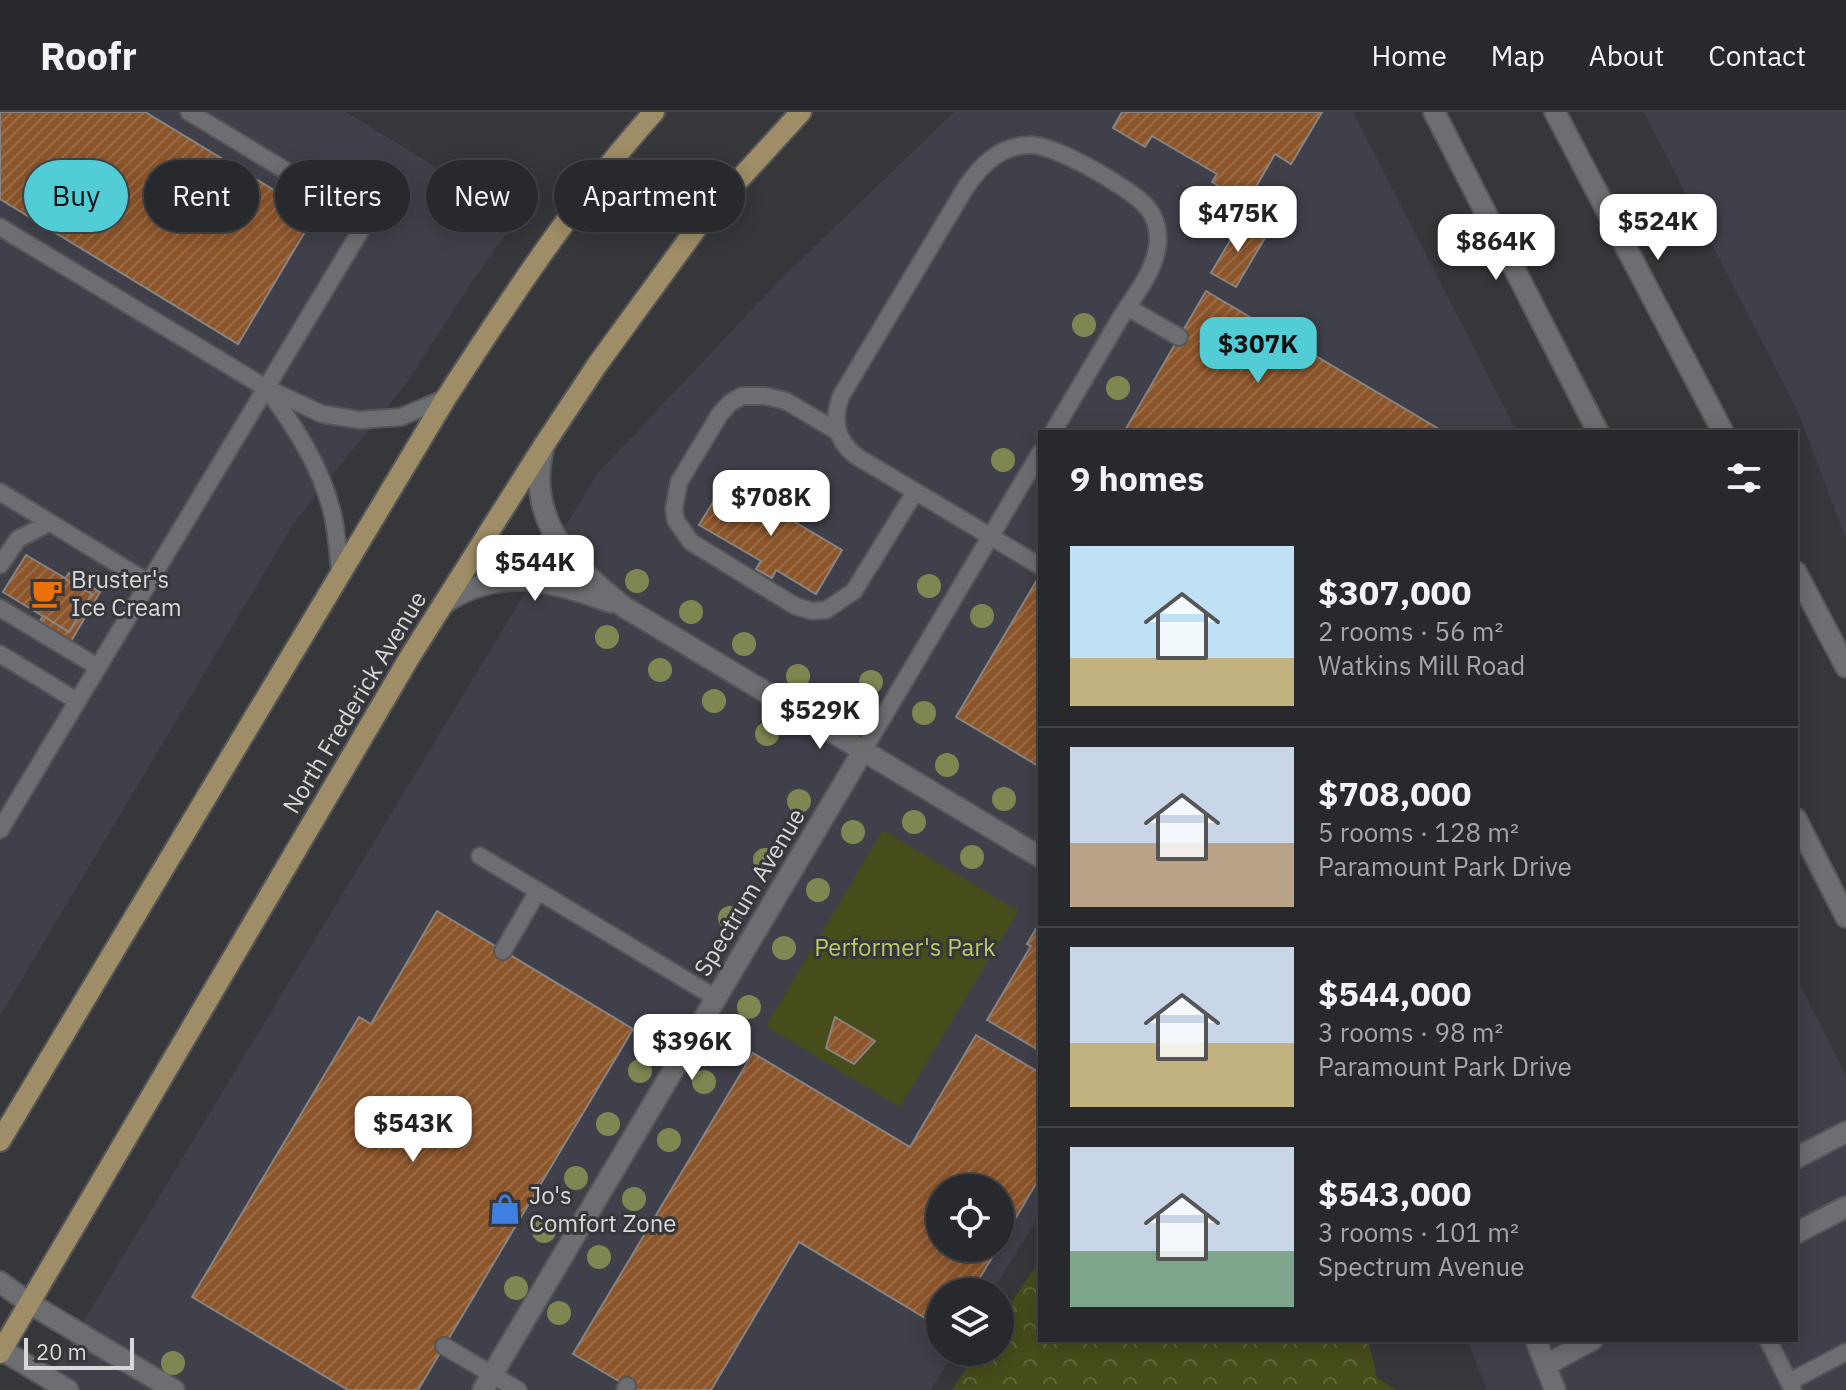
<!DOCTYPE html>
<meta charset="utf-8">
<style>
:root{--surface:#28292c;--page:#303134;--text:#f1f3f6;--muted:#a5a6a9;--line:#444548;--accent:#52ccd5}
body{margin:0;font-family:"IBM Plex Sans",sans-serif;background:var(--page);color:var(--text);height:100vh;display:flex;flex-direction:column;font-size:30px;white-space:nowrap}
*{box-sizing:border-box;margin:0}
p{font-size:26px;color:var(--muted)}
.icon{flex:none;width:44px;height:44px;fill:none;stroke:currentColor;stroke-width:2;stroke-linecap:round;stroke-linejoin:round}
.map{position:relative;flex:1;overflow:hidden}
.side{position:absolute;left:1038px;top:318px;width:760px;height:912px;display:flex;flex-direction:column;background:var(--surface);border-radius:0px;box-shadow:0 4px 20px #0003,0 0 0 2px var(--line)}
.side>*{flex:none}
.top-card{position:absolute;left:24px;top:48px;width:760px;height:72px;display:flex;gap:16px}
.tools{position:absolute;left:926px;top:1062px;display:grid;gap:16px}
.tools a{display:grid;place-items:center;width:88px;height:88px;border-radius:50%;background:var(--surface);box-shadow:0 4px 20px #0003,0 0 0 2px var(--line);font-size:40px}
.scale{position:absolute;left:24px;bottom:20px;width:110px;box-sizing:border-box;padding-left:8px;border:4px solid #d8d8da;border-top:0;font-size:22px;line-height:28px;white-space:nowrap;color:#d8d8da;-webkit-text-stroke:6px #36373a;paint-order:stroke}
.price{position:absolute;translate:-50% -68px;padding:0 18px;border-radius:16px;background:#fff;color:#222;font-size:26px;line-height:52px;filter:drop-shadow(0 2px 4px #0008)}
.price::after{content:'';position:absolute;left:50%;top:48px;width:24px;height:18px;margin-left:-12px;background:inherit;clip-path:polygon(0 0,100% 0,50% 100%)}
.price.selected{background:var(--accent);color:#111}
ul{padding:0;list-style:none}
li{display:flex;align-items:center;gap:24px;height:200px;padding:0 32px}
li+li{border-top:2px solid var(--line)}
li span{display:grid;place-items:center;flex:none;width:224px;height:160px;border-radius:0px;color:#555}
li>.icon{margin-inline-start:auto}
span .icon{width:96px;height:96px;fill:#fffc;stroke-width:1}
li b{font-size:34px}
h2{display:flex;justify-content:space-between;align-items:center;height:96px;padding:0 32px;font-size:34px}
.pill{padding:0 28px;border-radius:36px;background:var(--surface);box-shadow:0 4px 20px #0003,0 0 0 2px var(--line);font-size:28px;line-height:72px}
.pill.selected{background:var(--accent);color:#111}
header{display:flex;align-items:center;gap:48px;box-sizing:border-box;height:112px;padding:0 40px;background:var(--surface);border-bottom:2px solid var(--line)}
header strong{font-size:38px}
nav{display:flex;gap:44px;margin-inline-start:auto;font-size:28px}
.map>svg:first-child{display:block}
.built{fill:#3f4049;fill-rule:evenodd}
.forest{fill:url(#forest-crowns)}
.park{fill:#474c1b}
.building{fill:url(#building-hatch);stroke:#888482;stroke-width:2}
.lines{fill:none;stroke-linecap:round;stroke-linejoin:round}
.lane-casing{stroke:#565658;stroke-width:20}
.street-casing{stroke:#565658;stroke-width:24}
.secondary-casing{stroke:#565658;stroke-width:24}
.primary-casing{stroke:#565658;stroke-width:24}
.lane{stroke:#6d6e71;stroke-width:16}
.street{stroke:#6d6e71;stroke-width:20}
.secondary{stroke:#6d6e71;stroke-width:20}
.primary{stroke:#9e8d66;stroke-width:20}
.tree{fill:#808652}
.labels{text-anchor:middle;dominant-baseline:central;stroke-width:6;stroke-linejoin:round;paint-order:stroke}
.poi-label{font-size:24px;fill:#d8d8da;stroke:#36373a;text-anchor:start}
.street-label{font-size:24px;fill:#d8d8da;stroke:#36373a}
.park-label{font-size:24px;fill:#bcc765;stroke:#36373a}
</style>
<header>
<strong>Roofr</strong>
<nav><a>Home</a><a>Map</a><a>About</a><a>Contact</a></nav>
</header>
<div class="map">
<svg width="1846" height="1278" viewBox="0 0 1846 1278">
<defs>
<pattern id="forest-crowns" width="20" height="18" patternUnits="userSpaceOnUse" patternTransform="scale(2)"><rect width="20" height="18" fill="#474c1b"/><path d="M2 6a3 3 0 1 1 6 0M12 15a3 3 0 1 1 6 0" fill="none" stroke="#61653c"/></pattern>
<pattern id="building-hatch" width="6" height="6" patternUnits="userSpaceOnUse" patternTransform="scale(2)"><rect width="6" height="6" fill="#8d552a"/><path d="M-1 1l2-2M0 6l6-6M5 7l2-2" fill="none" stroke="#9c6d48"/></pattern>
</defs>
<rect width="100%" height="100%" fill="#36373a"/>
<!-- built -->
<g class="built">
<path d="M0,0H346L518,105L473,168L408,269L294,411L0,904Z"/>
<path d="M954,0H1353L1517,320H1040V1102L992,1180H940V1240H954L931,1278H42L597,362L781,167ZM940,1076H1000V1136H940Z"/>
<path d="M1644,0H1846V427L1798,300Z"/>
<path d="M1796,866L1846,963V1278H1487L1467,1228H1796Z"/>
</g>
<!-- forest -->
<path class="forest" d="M1040,1148V1228H1368L1377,1266L1397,1278H952L978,1240H1000V1207Z"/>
<!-- park -->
<path class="park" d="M883,718L1018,799L900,995L766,914Z"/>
<!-- building -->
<g class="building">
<path d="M0,0H145L315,103L238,232L0,87Z"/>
<path d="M1122,0H1322L1291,52L1275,42L1247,90L1212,70L1217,62L1152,24L1145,35L1113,16Z"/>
<path d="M1241,110L1266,124L1236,175L1211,161Z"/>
<path d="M1206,179L1444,320H1124Z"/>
<path d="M726,369L842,438L816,482L776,458L772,466L756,457L761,449L699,413Z"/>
<path d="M26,443L92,482L69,520L3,480Z"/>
<path d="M69,461L100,480L71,529L65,525L62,531L42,520L46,513L40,509L43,504L69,520L92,482L65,467Z"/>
<path d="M1040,463V655L956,605Z"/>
<path d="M437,799L633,917L418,1278H348L192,1185L359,905L371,912Z"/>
<path d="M1040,810V939L987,908L1031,834L1027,832Z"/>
<path d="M835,905L875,929L854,952L826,936Z"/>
<path d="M976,923L1040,961V1065L1000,1132V1076H940V1136H998L971,1180H940V1215L799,1130L711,1278H634L573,1242L753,941L910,1035Z"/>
</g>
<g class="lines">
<defs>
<g id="lane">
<path d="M0,115L266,276L322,302L360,308L401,305L446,286"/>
<path d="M1127,195L1179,225"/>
<path d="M267,277C296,316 322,356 333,404C337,422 338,441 340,459"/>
<path d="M838,320L786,289L765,284H742L730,291L720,302L679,370L674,397L676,409L691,430L795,494L812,499L826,498L854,479L915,380"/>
<path d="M0,380L149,471"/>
<path d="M0,453L18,427L49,411"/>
<path d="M1040,454L856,344C836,328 832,308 841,284L966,75C982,52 1000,34 1029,33C1053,31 1130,76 1146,94C1155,104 1158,116 1158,128C1157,158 1133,185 1118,210C1097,246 1075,283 1053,320"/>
<path d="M0,496L98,555"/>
<path d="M0,542L77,589"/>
<path d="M863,639L1040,341"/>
<path d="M0,718L367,108L189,0"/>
<path d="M480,744L716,886"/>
<path d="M503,839L538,779"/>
<path d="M1768,1228L1789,1270"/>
<path d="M444,1234L518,1278"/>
<path d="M625,1278L627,1274"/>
<path d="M1793,1278L1789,1270L1846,1240"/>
</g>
<g id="street">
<path d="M544,333C524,407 571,453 624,495L1040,745"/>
<path d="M443,492C498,454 552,468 610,490"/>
<path d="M1796,1046L1846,1020"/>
<path d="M1796,1121L1846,1095"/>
<path d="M29,1191L174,1278"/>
<path d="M1536,1228L1555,1278"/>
<path d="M2,1238L68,1278"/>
<path d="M1546,1253L1592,1228"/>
<path d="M483,1278L863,639"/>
</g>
<g id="secondary">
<path d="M1434,0L1598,320"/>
<path d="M1555,0L1723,320"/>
<path d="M1796,460L1846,555"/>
<path d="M1796,707L1846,805"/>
<path d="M0,1170L29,1191"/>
</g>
<g id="primary">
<path d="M0,1029L446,286C510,187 575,88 654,0"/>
<path d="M0,1241L411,543L544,333L597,253L704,106L801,0"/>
</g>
</defs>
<!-- lane casing -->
<use href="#lane" class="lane-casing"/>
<!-- street casing -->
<use href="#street" class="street-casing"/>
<!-- secondary casing -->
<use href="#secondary" class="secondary-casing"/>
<!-- primary casing -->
<use href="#primary" class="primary-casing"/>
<!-- lane -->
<use href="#lane" class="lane"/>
<!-- street -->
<use href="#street" class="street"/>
<!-- secondary -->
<use href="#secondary" class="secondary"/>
<!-- primary -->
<use href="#primary" class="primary"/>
</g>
<!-- trees -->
<g class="tree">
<circle cx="1084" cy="213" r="12"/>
<circle cx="1118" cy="276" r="12"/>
<circle cx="1003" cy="348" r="12"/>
<circle cx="637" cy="469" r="12"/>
<circle cx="929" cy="474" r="12"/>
<circle cx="691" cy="500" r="12"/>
<circle cx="982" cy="504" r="12"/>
<circle cx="607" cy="525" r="12"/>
<circle cx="744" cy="532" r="12"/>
<circle cx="660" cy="558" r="12"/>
<circle cx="798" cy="564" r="12"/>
<circle cx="871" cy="570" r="12"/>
<circle cx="714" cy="589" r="12"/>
<circle cx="924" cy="601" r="12"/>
<circle cx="767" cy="622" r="12"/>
<circle cx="947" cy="653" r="12"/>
<circle cx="1004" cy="687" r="12"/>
<circle cx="799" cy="689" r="12"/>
<circle cx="914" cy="710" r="12"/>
<circle cx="853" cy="720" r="12"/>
<circle cx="972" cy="745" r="12"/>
<circle cx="765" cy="748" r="12"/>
<circle cx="818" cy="778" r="12"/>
<circle cx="730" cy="806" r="12"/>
<circle cx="784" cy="836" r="12"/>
<circle cx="749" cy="895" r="12"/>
<circle cx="640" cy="959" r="12"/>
<circle cx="704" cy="970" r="12"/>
<circle cx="608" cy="1012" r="12"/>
<circle cx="669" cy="1028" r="12"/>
<circle cx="576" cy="1066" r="12"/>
<circle cx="634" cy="1087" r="12"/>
<circle cx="544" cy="1119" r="12"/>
<circle cx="599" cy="1145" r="12"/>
<circle cx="516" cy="1176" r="12"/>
<circle cx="559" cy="1201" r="12"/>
<circle cx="173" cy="1251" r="12"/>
</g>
<!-- icons -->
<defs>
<symbol id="cafe-bare" viewBox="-9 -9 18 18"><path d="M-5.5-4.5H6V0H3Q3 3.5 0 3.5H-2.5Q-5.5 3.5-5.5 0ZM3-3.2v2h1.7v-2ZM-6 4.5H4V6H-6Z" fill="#e8710a" stroke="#36373a" stroke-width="2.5" paint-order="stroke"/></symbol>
<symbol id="shop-bare" viewBox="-9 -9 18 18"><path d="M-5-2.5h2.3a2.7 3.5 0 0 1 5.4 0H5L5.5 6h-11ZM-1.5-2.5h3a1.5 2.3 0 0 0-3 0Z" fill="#3f7fe0" stroke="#36373a" stroke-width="2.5" paint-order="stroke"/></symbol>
</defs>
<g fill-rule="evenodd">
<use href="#cafe-bare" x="25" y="459" width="44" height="44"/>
<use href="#shop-bare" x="483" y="1075" width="44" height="44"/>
</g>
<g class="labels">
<!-- poi labels -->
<g class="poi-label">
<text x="71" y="467">Bruster's<tspan x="71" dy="28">Ice Cream</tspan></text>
<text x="529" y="1083">Jo's<tspan x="529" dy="28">Comfort Zone</tspan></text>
</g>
<!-- street labels -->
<g class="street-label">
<text transform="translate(354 590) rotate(-59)">North Frederick Avenue</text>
<text transform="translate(749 780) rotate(-59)">Spectrum Avenue</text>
</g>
<!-- park labels -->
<g class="park-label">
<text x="905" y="835">Performer's Park</text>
</g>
</g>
</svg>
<div class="tools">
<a><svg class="icon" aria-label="locate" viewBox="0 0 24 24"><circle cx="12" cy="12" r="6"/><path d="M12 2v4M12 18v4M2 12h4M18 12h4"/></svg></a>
<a><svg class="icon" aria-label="layers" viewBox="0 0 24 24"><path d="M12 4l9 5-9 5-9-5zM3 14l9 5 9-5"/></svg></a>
</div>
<div class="scale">20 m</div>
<b class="price" style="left:1238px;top:142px">$475K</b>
<b class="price" style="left:1658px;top:150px">$524K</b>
<b class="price" style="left:1496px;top:170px">$864K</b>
<b class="price selected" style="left:1258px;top:273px">$307K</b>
<b class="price" style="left:771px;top:426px">$708K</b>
<b class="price" style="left:535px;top:491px">$544K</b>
<b class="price" style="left:820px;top:639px">$529K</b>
<b class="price" style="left:692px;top:970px">$396K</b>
<b class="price" style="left:413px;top:1052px">$543K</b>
<div class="top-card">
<a class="pill selected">Buy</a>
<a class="pill">Rent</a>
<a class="pill">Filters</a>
<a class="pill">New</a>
<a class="pill">Apartment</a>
</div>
<section class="side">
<h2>9 homes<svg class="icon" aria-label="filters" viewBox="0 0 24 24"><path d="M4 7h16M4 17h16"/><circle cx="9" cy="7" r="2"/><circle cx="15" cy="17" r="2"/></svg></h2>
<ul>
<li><span style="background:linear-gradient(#bfe0f5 70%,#c2b280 0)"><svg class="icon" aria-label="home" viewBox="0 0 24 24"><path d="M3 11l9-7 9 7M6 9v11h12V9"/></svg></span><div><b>$307,000</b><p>2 rooms · 56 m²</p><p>Watkins Mill Road</p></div></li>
<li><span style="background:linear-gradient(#c9d6e8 60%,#b9a48a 0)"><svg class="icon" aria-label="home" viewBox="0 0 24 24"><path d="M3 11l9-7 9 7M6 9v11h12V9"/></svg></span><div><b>$708,000</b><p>5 rooms · 128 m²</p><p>Paramount Park Drive</p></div></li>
<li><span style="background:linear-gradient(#c9d6e8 60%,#c2b280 0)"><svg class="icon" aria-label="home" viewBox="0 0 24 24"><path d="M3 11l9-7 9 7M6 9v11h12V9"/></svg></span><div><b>$544,000</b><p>3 rooms · 98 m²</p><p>Paramount Park Drive</p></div></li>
<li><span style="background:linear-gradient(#c9d6e8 65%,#7fa58c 0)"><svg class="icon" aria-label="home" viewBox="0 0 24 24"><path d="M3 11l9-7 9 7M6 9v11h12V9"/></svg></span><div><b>$543,000</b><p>3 rooms · 101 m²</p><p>Spectrum Avenue</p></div></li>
</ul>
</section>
</div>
